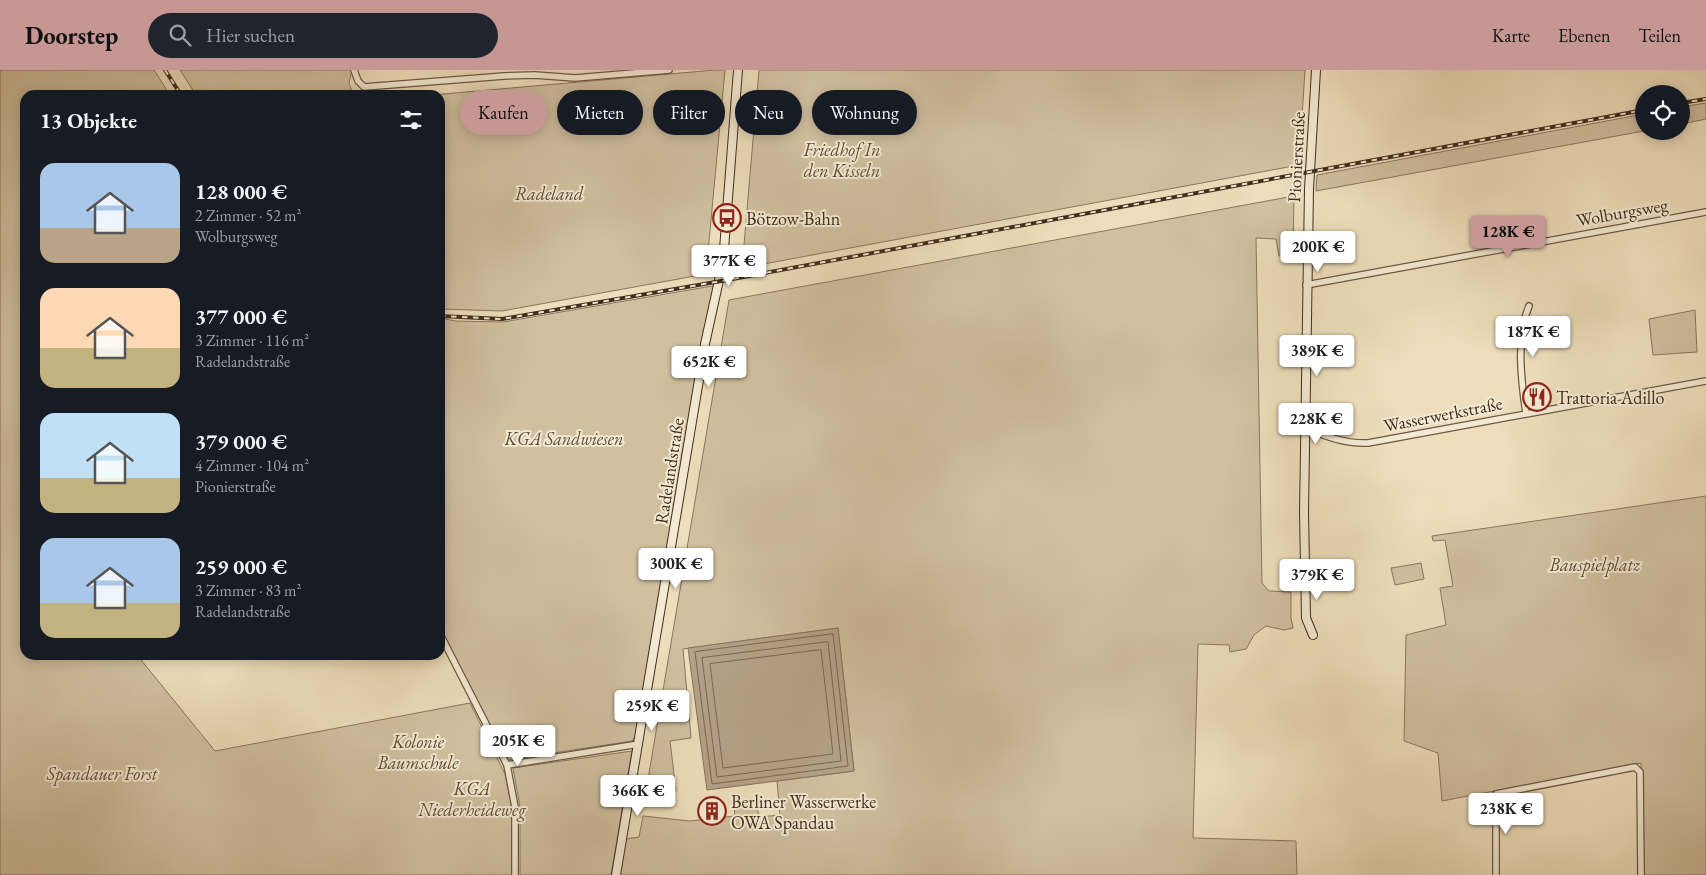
<!DOCTYPE html>
<html lang="de">
<meta charset="utf-8">
<style>
:root{--surface:#171b24;--page:#20242c;--text:#f1f3f6;--muted:#9ea1a6;--accent:#c59692}
body{margin:0;font-family:"EB Garamond",serif;background:var(--page);color:var(--text);height:100vh;display:flex;flex-direction:column;font-size:19px;white-space:nowrap}
*{box-sizing:border-box;margin:0}
p{font-size:16px;color:var(--muted)}
.icon{flex:none;width:28px;height:28px;fill:none;stroke:currentColor;stroke-width:2;stroke-linecap:round;stroke-linejoin:round}
.map{position:relative;flex:1;overflow:hidden}
.details{position:absolute;left:20px;top:20px;width:425px;height:570px;display:flex;flex-direction:column;background:var(--surface);border-radius:15px;box-shadow:0 2px 12px #0003}
.details>*{flex:none}
.hud{position:absolute;left:460px;top:20px;width:475px;height:45px;display:flex;gap:10px}
.buttons{position:absolute;left:1635px;top:15px;display:grid;gap:10px}
.buttons a{display:grid;place-items:center;width:55px;height:55px;border-radius:50%;background:var(--surface);box-shadow:0 2px 12px #0003;font-size:25px}
.price{position:absolute;translate:-50% -42px;padding:0 11px;border-radius:5px;background:#fff;color:#222;font-size:16px;line-height:32px;filter:drop-shadow(0 1px 2px #0008)}
.price::after{content:'';position:absolute;left:50%;top:30px;width:15px;height:11px;margin-left:-8px;background:inherit;clip-path:polygon(0 0,100% 0,50% 100%)}
.price.selected{background:var(--accent);color:#111}
ul{padding:0;list-style:none}
li{display:flex;align-items:center;gap:15px;height:125px;padding:0 20px}
li span{display:grid;place-items:center;flex:none;width:140px;height:100px;border-radius:15px;color:#555}
li>.icon{margin-inline-start:auto}
span .icon{width:60px;height:60px;fill:#fffc;stroke-width:1}
li b{font-size:21px}
h2{display:flex;justify-content:space-between;align-items:center;height:60px;padding:0 20px;font-size:21px}
.pill{padding:0 18px;border-radius:22px;background:var(--surface);box-shadow:0 2px 12px #0003;font-size:18px;line-height:45px}
.pill.selected{background:var(--accent);color:#111}
header{display:flex;align-items:center;gap:30px;box-sizing:border-box;height:70px;padding:0 25px;background:var(--accent);color:#111}
header strong{font-size:24px}
nav{display:flex;gap:28px;margin-inline-start:auto;font-size:18px}
.search{width:350px;height:45px;background:var(--page);display:flex;align-items:center;gap:12px;box-sizing:border-box;padding:0 18px;border-radius:28px;color:var(--muted);font-size:19px}
.map>svg:first-child{display:block}
.green{fill:#d1c0a0;stroke:#8a765f}
.water{fill:#b4a186;stroke:#86725c}
.lines{fill:none;stroke-linecap:round;stroke-linejoin:round}
.shore{stroke:#7b6652;stroke-width:1}
.street-casing{stroke:#6d5845;stroke-width:8}
.secondary-casing{stroke:#422c1e;stroke-width:10}
.street{stroke:#f4ead3;stroke-width:5.5}
.secondary{stroke:#f4ead3;stroke-width:8}
.rail-casing{stroke:#422c1e;stroke-width:4}
.rail{stroke:#f4ead3;stroke-width:2;stroke-dasharray:5.5;stroke-linecap:butt}
.labels{text-anchor:middle;dominant-baseline:central;stroke-width:4;stroke-linejoin:round;paint-order:stroke}
.park-label{font-size:18px;font-style:italic;fill:#5f4a38;stroke:#f4ead3}
.street-label{font-size:18px;fill:#422c1e;stroke:#f4ead3}
.poi-label{font-size:18px;fill:#422c1e;stroke:#f4ead3;text-anchor:start}
</style>
<header>
<strong>Doorstep</strong>
<div class="search"><svg class="icon" aria-label="search" viewBox="0 0 24 24"><circle cx="10" cy="10" r="6"/><path d="M15 15l6 6"/></svg>Hier suchen</div>
<nav><a>Karte</a><a>Ebenen</a><a>Teilen</a></nav>
</header>
<div class="map">
<svg width="1706" height="805" viewBox="0 0 1706 805">
<rect width="100%" height="100%" fill="#eedebb"/>
<filter id="stains"><feTurbulence type="fractalNoise" baseFrequency=".004" numOctaves="4"/><feColorMatrix values="0 0 0 0 .2 0 0 0 0 .09 0 0 0 0 .02 0 0 0 .5 -.17"/></filter>
<radialGradient id="worn" r=".72"><stop offset=".6" stop-color="#630" stop-opacity="0"/><stop offset="1" stop-color="#630" stop-opacity=".3"/></radialGradient>
<!-- green -->
<g class="green">
<path d="M0,0H154L170,25H25V585H137L215,681L470,633L505,704L513,742L515,805H0Z"/>
<path d="M180,0H352L349,13L353,25H196Z"/>
<path d="M715,0H725L706,204L502,241L440,239V25H432Z"/>
<path d="M759,0H1305L1299,95L742,198Z"/>
<path d="M1706,33V49L1681,54V37Z"/>
<path d="M1644,44V61L1316,121L1317,105Z"/>
<path d="M1294,126L1293,186H1279L1276,169L1256,168L1262,513L1269,521L1291,522V548L1293,558L1284,560L1266,556L1254,565L1246,579L1230,582L1229,575L1198,574L1193,768L1296,771L1297,805H618L625,769L639,767L643,746L690,751L735,746L734,737H757L759,747L780,745L777,711L854,701L838,558L683,579L691,668L670,671L676,721L664,723L646,721L729,230Z"/>
<path d="M718,215L635,667L632,671L508,690L440,558V248L456,251L503,252Z"/>
<path d="M1695,240L1697,282L1653,285L1649,249Z"/>
<path d="M1706,426V805H1644L1641,693L1442,731L1438,683L1404,671L1406,565L1446,555L1440,518L1453,516L1445,470L1433,471L1432,466Z"/>
<path d="M1421,493L1424,509L1395,515L1391,498Z"/>
<path d="M632,681L611,805H520V737L513,698Z"/>
</g>
<!-- water -->
<path class="water" d="M838,558L854,701L707,720L688,578Z"/>
<g class="lines">
<!-- shore -->
<g class="shore">
<path d="M833,564L848,696L712,714L695,582Z"/>
<path d="M828,572L841,691L717,707L702,588Z"/>
<path d="M821,580L833,684L723,698L710,594Z"/>
</g>
<defs>
<g id="street">
<path d="M354,0L358,11L364,17L504,6L535,5L575,8L669,0"/>
<path d="M1306,215L1706,142"/>
<path d="M1526,343C1521,310 1516,267 1529,236"/>
<path d="M1305,357C1325,367 1345,374 1368,373L1706,311"/>
<path d="M440,564L507,695L515,737V805"/>
<path d="M507,695L639,674"/>
<path d="M1496,805V724L1635,697L1640,702L1641,805"/>
</g>
<g id="secondary">
<path d="M1313,565L1306,548L1304,443L1309,119L1316,0"/>
<path d="M616,805L705,274L723,192L738,0"/>
</g>
</defs>
<!-- street casing -->
<use href="#street" class="street-casing"/>
<!-- secondary casing -->
<use href="#secondary" class="secondary-casing"/>
<!-- street -->
<use href="#street" class="street"/>
<!-- secondary -->
<use href="#secondary" class="secondary"/>
<defs>
<g id="rail">
<path d="M165,0L181,25"/>
<path d="M1681,33L1706,29"/>
<path d="M440,246L502,249L727,210L1644,40"/>
</g>
</defs>
<!-- rail casing -->
<use href="#rail" class="rail-casing"/>
<!-- rail -->
<use href="#rail" class="rail"/>
</g>
<!-- icons -->
<defs>
<symbol id="bus-ring" viewBox="-11 -11 22 22"><circle r="9.5" fill="#f4ead3" stroke="#8f2418" stroke-width="1.5"/><path d="M-5-6H5V4H4V6H2V4H-2V6H-4V4H-5ZM-3.5-4V0h7V-4ZM-3.5 1.2v1.5H-2V1.2ZM2 1.2v1.5H3.5V1.2Z" fill="#8f2418"/></symbol>
<symbol id="restaurant-ring" viewBox="-11 -11 22 22"><circle r="9.5" fill="#f4ead3" stroke="#8f2418" stroke-width="1.5"/><path d="M-5-6h1v4h1v-4h1v4h1v-4h1v5L-1.5 .5V6h-2V.5L-5-1ZM5-6V6H3V1.5H1.5Q1.5-4 5-6Z" fill="#8f2418"/></symbol>
<symbol id="building-ring" viewBox="-11 -11 22 22"><circle r="9.5" fill="#f4ead3" stroke="#8f2418" stroke-width="1.5"/><path d="M-4-6H4V6H1V3H-1V6H-4ZM-2.5-4.3h1.7v1.8h-1.7ZM.8-4.3h1.7v1.8H.8ZM-2.5-1h1.7V.8h-1.7ZM.8-1h1.7V.8H.8Z" fill="#8f2418"/></symbol>
</defs>
<g fill-rule="evenodd">
<use href="#bus-ring" x="711" y="132" width="32" height="32"/>
<use href="#restaurant-ring" x="1521" y="311" width="32" height="32"/>
<use href="#building-ring" x="696" y="725" width="32" height="32"/>
</g>
<g class="labels">
<!-- park labels -->
<g class="park-label">
<text x="842" y="79">Friedhof In<tspan x="842" dy="21">den Kisseln</tspan></text>
<text x="549" y="123">Radeland</text>
<text x="564" y="368">KGA Sandwiesen</text>
<text x="1595" y="494">Bauspielplatz</text>
<text x="418" y="671">Kolonie<tspan x="418" dy="21">Baumschule</tspan></text>
<text x="102" y="703">Spandauer Forst</text>
<text x="472" y="718">KGA<tspan x="472" dy="21">Niederheideweg</tspan></text>
</g>
<!-- street labels -->
<g class="street-label">
<text transform="translate(1296 87) rotate(-87)">Pionierstraße</text>
<text transform="translate(1622 142) rotate(-10)">Wolburgsweg</text>
<text transform="translate(1443 344) rotate(-11)">Wasserwerkstraße</text>
<text transform="translate(669 401) rotate(-81)">Radelandstraße</text>
</g>
<!-- poi labels -->
<g class="poi-label">
<text x="746" y="148">Bötzow-Bahn</text>
<text x="1556" y="327">Trattoria Adillo</text>
<text x="731" y="731">Berliner Wasserwerke<tspan x="731" dy="21">OWA Spandau</tspan></text>
</g>
</g>
<rect width="100%" height="100%" filter="url(#stains)"/>
<rect width="100%" height="100%" fill="url(#worn)"/>
</svg>
<div class="buttons">
<a><svg class="icon" aria-label="locate" viewBox="0 0 24 24"><circle cx="12" cy="12" r="6"/><path d="M12 2v4M12 18v4M2 12h4M18 12h4"/></svg></a>
</div>
<b class="price selected" style="left:1508px;top:188px">128K €</b>
<b class="price" style="left:1318px;top:203px">200K €</b>
<b class="price" style="left:729px;top:217px">377K €</b>
<b class="price" style="left:1533px;top:288px">187K €</b>
<b class="price" style="left:1317px;top:307px">389K €</b>
<b class="price" style="left:709px;top:318px">652K €</b>
<b class="price" style="left:1316px;top:375px">228K €</b>
<b class="price" style="left:676px;top:520px">300K €</b>
<b class="price" style="left:1317px;top:531px">379K €</b>
<b class="price" style="left:652px;top:662px">259K €</b>
<b class="price" style="left:518px;top:697px">205K €</b>
<b class="price" style="left:638px;top:747px">366K €</b>
<b class="price" style="left:1506px;top:765px">238K €</b>
<div class="hud">
<a class="pill selected">Kaufen</a>
<a class="pill">Mieten</a>
<a class="pill">Filter</a>
<a class="pill">Neu</a>
<a class="pill">Wohnung</a>
</div>
<section class="details">
<h2>13 Objekte<svg class="icon" aria-label="filters" viewBox="0 0 24 24"><path d="M4 7h16M4 17h16"/><circle cx="9" cy="7" r="2"/><circle cx="15" cy="17" r="2"/></svg></h2>
<ul>
<li><span style="background:linear-gradient(#a9c7e8 65%,#b9a48a 0)"><svg class="icon" aria-label="home" viewBox="0 0 24 24"><path d="M3 11l9-7 9 7M6 9v11h12V9"/></svg></span><div><b>128 000 €</b><p>2 Zimmer · 52 m²</p><p>Wolburgsweg</p></div></li>
<li><span style="background:linear-gradient(#ffd9b3 60%,#c2b280 0)"><svg class="icon" aria-label="home" viewBox="0 0 24 24"><path d="M3 11l9-7 9 7M6 9v11h12V9"/></svg></span><div><b>377 000 €</b><p>3 Zimmer · 116 m²</p><p>Radelandstraße</p></div></li>
<li><span style="background:linear-gradient(#bfe0f5 65%,#c2b280 0)"><svg class="icon" aria-label="home" viewBox="0 0 24 24"><path d="M3 11l9-7 9 7M6 9v11h12V9"/></svg></span><div><b>379 000 €</b><p>4 Zimmer · 104 m²</p><p>Pionierstraße</p></div></li>
<li><span style="background:linear-gradient(#a9c7e8 65%,#c2b280 0)"><svg class="icon" aria-label="home" viewBox="0 0 24 24"><path d="M3 11l9-7 9 7M6 9v11h12V9"/></svg></span><div><b>259 000 €</b><p>3 Zimmer · 83 m²</p><p>Radelandstraße</p></div></li>
</ul>
</section>
</div>
